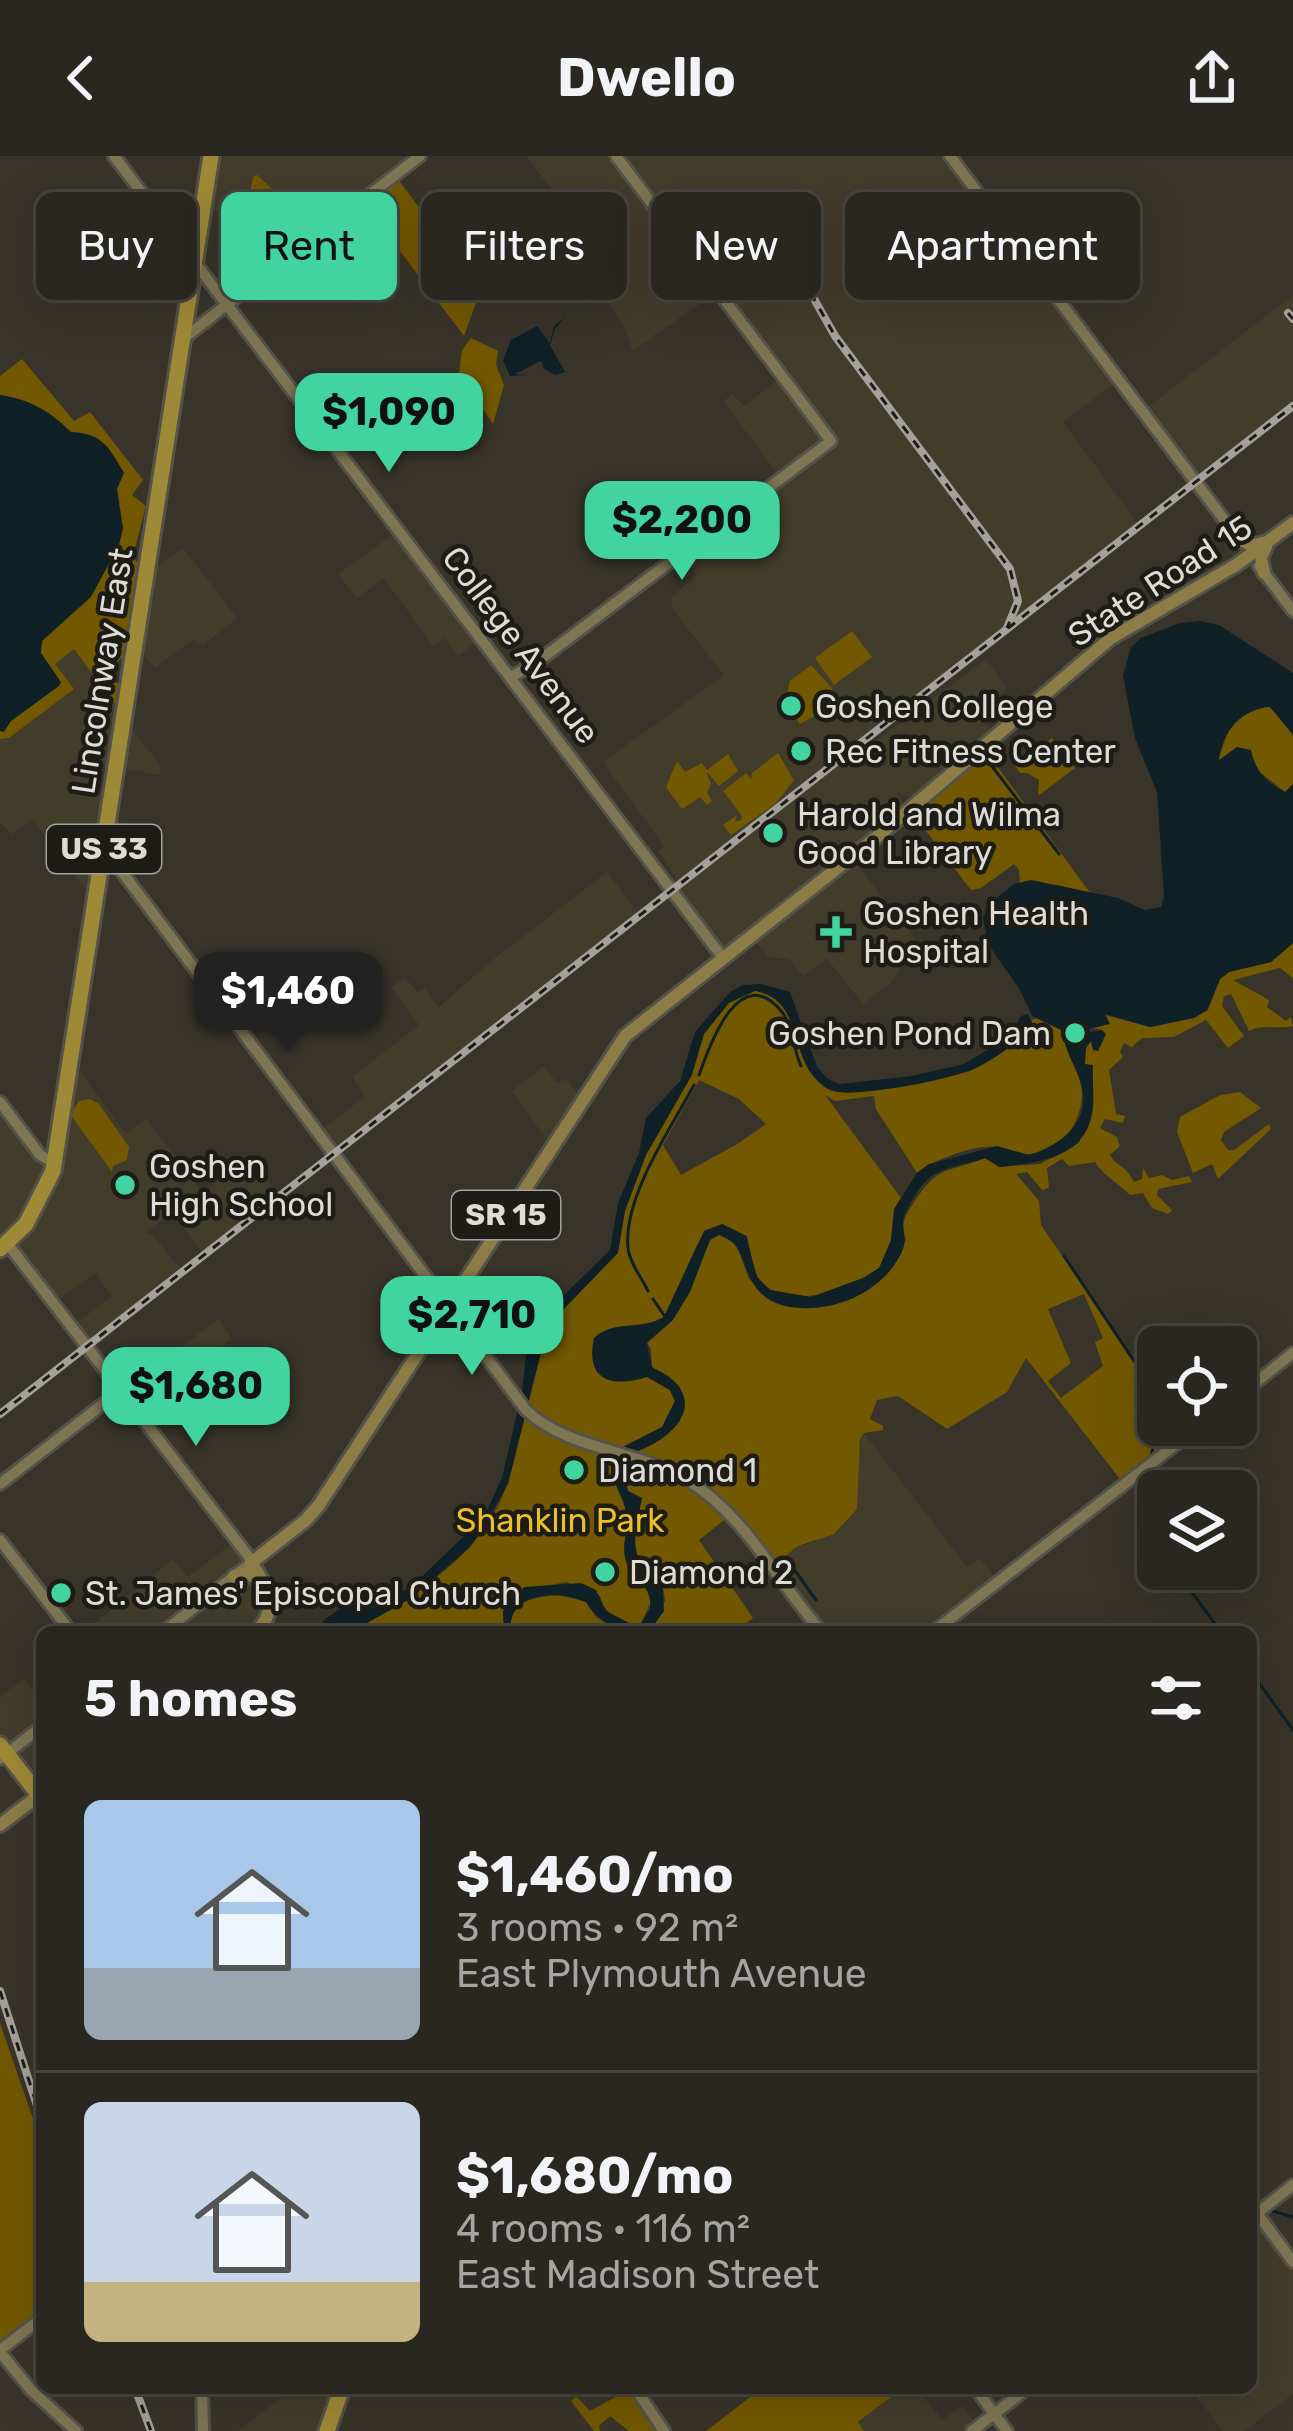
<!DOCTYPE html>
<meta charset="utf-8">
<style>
:root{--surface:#2a2720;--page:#322f29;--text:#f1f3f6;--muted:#a5a5a5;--line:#46443e;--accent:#41d4a1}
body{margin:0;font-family:Rubik,sans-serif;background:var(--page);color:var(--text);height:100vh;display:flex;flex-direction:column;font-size:45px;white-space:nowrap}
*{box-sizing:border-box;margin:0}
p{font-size:39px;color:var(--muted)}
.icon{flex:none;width:66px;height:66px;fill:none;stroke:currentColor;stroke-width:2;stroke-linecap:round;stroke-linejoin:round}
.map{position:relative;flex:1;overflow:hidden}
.details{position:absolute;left:36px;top:1470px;width:1221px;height:768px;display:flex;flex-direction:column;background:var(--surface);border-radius:18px;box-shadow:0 12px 48px #0002,0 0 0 3px var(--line)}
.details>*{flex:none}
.guide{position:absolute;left:36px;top:36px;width:1221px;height:108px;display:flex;gap:24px}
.controls{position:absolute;left:1137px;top:1170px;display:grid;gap:24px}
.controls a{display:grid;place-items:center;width:120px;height:120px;border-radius:18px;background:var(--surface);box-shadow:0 12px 48px #0002,0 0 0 3px var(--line);font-size:60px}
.price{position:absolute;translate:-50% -102px;padding:0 27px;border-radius:24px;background:var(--accent);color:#111;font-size:39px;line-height:78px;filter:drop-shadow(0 3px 6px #0008)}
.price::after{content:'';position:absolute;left:50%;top:72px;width:36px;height:27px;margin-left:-18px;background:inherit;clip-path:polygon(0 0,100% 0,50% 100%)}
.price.active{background:#222;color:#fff}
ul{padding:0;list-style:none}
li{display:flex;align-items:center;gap:36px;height:300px;padding:0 48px}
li+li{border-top:3px solid var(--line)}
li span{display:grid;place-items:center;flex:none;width:336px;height:240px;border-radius:18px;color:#555}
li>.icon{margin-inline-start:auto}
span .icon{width:144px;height:144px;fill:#fffc;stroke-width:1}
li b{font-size:51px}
h2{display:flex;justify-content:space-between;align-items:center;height:144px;padding:0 48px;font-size:51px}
.tag{padding:0 42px;border-radius:18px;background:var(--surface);box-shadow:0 12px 48px #0002,0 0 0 3px var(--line);font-size:42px;line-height:108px}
.tag.active{background:var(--accent);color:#111}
header{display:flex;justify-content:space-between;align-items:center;height:156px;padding:0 48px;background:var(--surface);font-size:54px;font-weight:700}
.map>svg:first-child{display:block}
.built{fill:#423c2b}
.green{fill:#725800;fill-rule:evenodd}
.water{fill:#0f2126}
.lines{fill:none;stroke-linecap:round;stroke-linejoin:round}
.stream{stroke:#0f2126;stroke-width:3}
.secondary-casing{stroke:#555249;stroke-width:16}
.primary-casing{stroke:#555249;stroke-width:18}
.highway-casing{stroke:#555249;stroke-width:21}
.secondary{stroke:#7e7553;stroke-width:10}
.primary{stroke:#8c7d47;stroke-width:12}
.highway{stroke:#9e8936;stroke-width:15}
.rail-casing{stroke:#a3a199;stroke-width:8}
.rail{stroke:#1e1c17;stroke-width:3;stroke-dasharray:9;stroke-linecap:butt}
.poi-dot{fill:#41d4a1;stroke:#1e1c17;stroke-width:4.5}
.labels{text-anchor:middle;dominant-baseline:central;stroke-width:9;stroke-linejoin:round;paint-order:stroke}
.shield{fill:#1e1c17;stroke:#a4a29c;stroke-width:3}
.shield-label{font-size:30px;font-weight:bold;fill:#dedcd5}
.street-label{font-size:33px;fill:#dedcd5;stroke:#1e1c17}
.poi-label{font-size:33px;fill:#dedcd5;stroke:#1e1c17;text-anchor:start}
.park-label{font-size:33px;fill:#ecbe2c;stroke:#1e1c17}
</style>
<header><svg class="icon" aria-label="back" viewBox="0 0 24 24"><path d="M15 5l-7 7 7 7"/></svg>Dwello<svg class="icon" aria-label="share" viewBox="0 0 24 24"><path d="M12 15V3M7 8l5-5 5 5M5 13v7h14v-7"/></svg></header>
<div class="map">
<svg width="1293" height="2275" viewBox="0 0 1293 2275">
<rect width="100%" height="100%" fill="#38342a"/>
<!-- built -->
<g class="built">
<path d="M217,0H418L246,131L233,114L240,58L209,54Z"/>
<path d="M526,0H616L717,136L632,195L624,170L608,147L627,132Z"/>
<path d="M618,0H946L1116,226L1063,266L1140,370L858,584L865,593L986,503L1008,533L978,556L994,578L915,645L895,634L907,652L729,793L723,794L672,729L678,724L658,696L664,690L603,606L724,519L673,454L671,442L696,419L683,397L779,320L723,245L733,238L744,250L785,219Z"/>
<path d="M1293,139V250L1196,323L1144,254Z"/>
<path d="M396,376L479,483L458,500L444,482L433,490L384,422L357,442L338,418Z"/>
<path d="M183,392L237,462L203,489L194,483L155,512L139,493L154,412Z"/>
<path d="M74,492L123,559L128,572L132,573L160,609V619L98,608L90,637L113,642L109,664L150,672L145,699L123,717L106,693L95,746L33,663L12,678L0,667V583L9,582L73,533L54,507Z"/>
<path d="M854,705L925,795L902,810L893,825L863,848L827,803L803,820L789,803L769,801L752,783Z"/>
<path d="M607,716L640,759L335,996L319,976L365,940L352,921L419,869L391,832L405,821L417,836L424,832L439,851L490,806Z"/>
<path d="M544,910L557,927L566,923L581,942L551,983L544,980L512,935Z"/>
<path d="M81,916L126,978L146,962L200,1034L145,1078H152L181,1114L89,1187L75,1168L112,1140L97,1120L98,1115L57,1145L15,1091L53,1032L71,923Z"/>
<path d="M0,951L49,1010L33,1052L5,1080L0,1076Z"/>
<path d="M250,1001L279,1039L203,1097L174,1059Z"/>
<path d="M218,1163L232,1183L141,1253L126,1234Z"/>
<path d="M864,1277L967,1411L980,1402L996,1423L930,1476H826L774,1409L798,1390L816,1386L861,1296L860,1283Z"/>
<path d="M234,1386L245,1402L263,1443L258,1464L244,1476H84L173,1403L188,1421Z"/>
<path d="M24,1523L42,1547V1632L0,1584V1541Z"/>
<path d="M1256,2062L1293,2109V2238L1244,2275H1223L1190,2232H1251V2065Z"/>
<path d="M293,2232H337L323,2275H238Z"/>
<path d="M903,2232H917L942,2264L963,2250L976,2268L968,2275H864L858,2267Z"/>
</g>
<!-- green -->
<g class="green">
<path d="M257,19L272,33L283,66L244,80L247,95L263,118L246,131L233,114L241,52L247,53L253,21Z"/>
<path d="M396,21L481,133L464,180L363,46Z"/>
<path d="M471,182L498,195L496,209L504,229L493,268L459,218L462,194Z"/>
<path d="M22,203L74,265L90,256L143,324L132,339L146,350L133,400L146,419L126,499L104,516L111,525L127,530L123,559L74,493L55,508L74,533L9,582L0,583V220Z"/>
<path d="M852,475L872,501L834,529L815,502Z"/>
<path d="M1210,496L1278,559L1293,579V628L1285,636L1256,613L1218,605L1228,575L1242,560Z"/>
<path d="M811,509L832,532L837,547L800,568L785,548L790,525Z"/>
<path d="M1052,582L1075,612L1038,640L1039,624L1027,617H1020L1015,610Z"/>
<path d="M983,591L1091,738L1058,729L1020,727L1019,714L1014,708L981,732L971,734L910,654Z"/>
<path d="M778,597L794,624L775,648L731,679L723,669L736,660L735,666L741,664L742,660L723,635L746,617L751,623L752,617Z"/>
<path d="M728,598L738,615L719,630L706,615L711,628L707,637L712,645L707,649L700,641L682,653L666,631L677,605L685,616L702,607L707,614Z"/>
<path d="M1293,787V822L1280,812L1233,824L1269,844L1267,851L1286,865L1291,861L1293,870C1276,874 1264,867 1249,875L1231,838L1224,840L1222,850L1244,880L1228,892L1206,864L1174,881L1142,882L1132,891L1124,887L1120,896L1123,901L1109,914L1116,958L1125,960L1123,967L1105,963L1100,972L1117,981L1120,990L1110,999C1117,1011 1125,1008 1134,1026L1142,1023L1143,1012L1149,1022L1162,1019L1172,1024L1189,1020L1192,1026L1158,1033L1157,1039L1172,1054L1168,1058L1152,1052L1143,1037L1130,1039C1118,1027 1104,1020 1095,1006L1069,1010L1062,1003L1047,1012L1049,1032L1042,1034L1027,1016L1016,1018L1039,1045L1041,1069L1158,1239V1269H1180L1187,1278L1123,1327L1026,1202L1007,1236L947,1273L898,1240L877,1244L870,1263L883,1270V1274L864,1277L860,1283L857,1353L834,1378L798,1390L774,1409L712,1340L631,1297C656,1290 675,1275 685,1251L669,1220L652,1211L651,1193L647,1187L680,1152L710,1084L719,1079L736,1088L749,1123L772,1145L854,1142L906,1084C901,1066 904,1062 913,1048C939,1008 945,1018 985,1002L999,1011L1040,1008L1079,987L1093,940L1092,909H1085C1082,889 1092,886 1102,874L1092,872L1099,869L1105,859L1150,871L1194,862L1208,854L1220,823L1229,816L1271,806ZM1084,1138L1103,1182L1095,1186L1103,1210L1061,1242L1048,1225L1071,1207L1048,1153Z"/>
<path d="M743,833C808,832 795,893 830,930L970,915L1028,878L1032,864L1038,862L1063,875C1065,900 1081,912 1082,936C1082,968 1060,999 1025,998C1015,998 1007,993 998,991C977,987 933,1004 917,1017L876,953L874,940L835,945L825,939L901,1042C888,1063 897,1094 879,1112C856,1136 783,1155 760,1124C751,1112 751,1094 747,1080L722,1068L697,1089L664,1161L642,1171L647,1221L670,1234L675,1245L662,1271L618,1293L559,1274L527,1251C541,1176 545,1170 599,1117L595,1110L614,1094L624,1044L695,892L714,856ZM699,924L739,943L766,968L739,987L681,1019L663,989Z"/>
<path d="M1240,936L1261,952L1224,976L1221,984L1228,994H1234L1269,968L1271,973L1218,1023L1212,1008L1193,1017L1177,976L1180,961L1220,939Z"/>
<path d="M90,943L99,948L129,991L127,1004L113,1010L112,1016L70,958L79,945Z"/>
<path d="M525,1257L615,1297C607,1329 626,1337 627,1364C628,1381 619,1395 629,1413C636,1425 647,1429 652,1444L641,1467L635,1470C620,1463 603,1458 600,1440L567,1426L519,1435L503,1455L504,1476H351C412,1441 482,1401 506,1331C515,1307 517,1281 525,1257Z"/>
<path d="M628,1301L675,1319L729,1360L699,1384L753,1462L735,1476H649L665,1445L662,1423C623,1406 635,1376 642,1342L628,1335L624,1320Z"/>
<path d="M560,1439L586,1446L596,1461L620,1476H511C508,1444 534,1441 560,1439Z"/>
<path d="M0,1867L42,1989V2160L0,2192Z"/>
<path d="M762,2232H903L858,2266L864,2275H706Z"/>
<path d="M630,2233L661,2275H629L610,2260L599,2270L600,2275H594L571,2245L576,2240L590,2255Z"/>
</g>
<!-- water -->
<g class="water">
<path d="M565,161L555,173L550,189L565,216L555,219L544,213L541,205L515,218L526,219L510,220L503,204L511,184L537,170L550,187L554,170Z"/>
<path d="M0,239C29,243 50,255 71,276C102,277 109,291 124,317L117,333L123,372L119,389L91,441L42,485L41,497L61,526L59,530L11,565L4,576L0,575Z"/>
<path d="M1200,465L1219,469L1293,517V579L1270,551C1241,553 1222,576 1219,604L1237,591L1251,594C1256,616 1265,625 1285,636L1293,628V787L1271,806L1229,816L1220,823L1207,854L1194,862L1150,871L1105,858L1110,868L1089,873L1090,876L1102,874L1106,878L1098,895L1093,894L1091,885L1086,891L1085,908L1093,909C1092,925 1095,942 1092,958C1084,1003 1036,1007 999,1011L985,1002C967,1009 939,1010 925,1026C918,1033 903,1058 903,1066C902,1078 907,1082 903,1093C886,1136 830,1160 785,1150C736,1138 754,1088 719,1079L710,1084L690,1136L673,1164L647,1187L652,1211C660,1217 670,1220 677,1228C703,1260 659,1290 631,1297L624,1320L628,1335L642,1342C635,1374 625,1408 662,1423L664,1455L649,1476C621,1476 602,1471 586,1446C558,1434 506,1435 511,1476H504L503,1455L524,1431L581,1427L596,1434L606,1455L635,1470L641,1467L650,1453C653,1429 633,1425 626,1405C622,1390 626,1382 627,1368C629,1339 606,1333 616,1295L662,1271L675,1245L670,1234L647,1221C612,1232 585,1225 594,1182C614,1163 641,1175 664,1161L704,1075L722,1068L746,1080L757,1121L770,1134L811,1141L863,1122L879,1112L891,1084L894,1053L917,1017L929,1008L997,990L1029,999C1061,989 1092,966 1081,928C1076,909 1065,898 1063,875L1032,860L1020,834L988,788L983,762L988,749L1014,728L1031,724L1118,742L1145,754L1161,751L1164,740L1157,636L1135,582L1123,520L1131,491L1141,482L1180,467Z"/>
<path d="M761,828L790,836L817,911L828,923L839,928L912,920L964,908L1010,880L1021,860L1028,858L1033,870L1028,878C1011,890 993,904 974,913C949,924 863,940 837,936C828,935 819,927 814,921C789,891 801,844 755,835L729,847L704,878L692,919L646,999L625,1055L618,1097L548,1169L508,1328L482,1374L470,1391L410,1443L351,1476H317L325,1463L353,1445L370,1453L411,1431L484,1361L502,1322L522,1236L529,1173L610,1094L618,1047L639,997L646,962L680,925L695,876L730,836L743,829Z"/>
</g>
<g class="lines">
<!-- stream -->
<g class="stream">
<path d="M988,605L1059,698"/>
<path d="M699,919C709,891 739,803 782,856C793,870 793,893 801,910"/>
<path d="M1064,1100L1150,1229L1158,1250"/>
<path d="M648,1135C642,1122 629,1106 628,1092C623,1041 671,972 694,929"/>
<path d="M653,1143L666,1162"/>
<path d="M1151,1300L1159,1269"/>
<path d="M1147,1318L1143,1356L1158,1389"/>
<path d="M793,1412L816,1444"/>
<path d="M1175,1413L1221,1476"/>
<path d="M1251,1516L1293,1574"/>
<path d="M1266,2053L1293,2061"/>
</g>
<defs>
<g id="secondary">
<path d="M114,0L723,802"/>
<path d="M950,0L1241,386"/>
<path d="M285,103L300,98L308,86L420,0"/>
<path d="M183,183L285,103L295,89L308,86"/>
<path d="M1259,410L1293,455"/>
<path d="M512,520L533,509L831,285L616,0"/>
<path d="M104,692L526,1254C568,1294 637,1294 687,1324C747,1360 777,1426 822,1476"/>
<path d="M0,946L40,999L54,1007"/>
<path d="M7,1087L249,1401L251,1407L163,1476"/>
<path d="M1236,1242L1293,1197"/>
<path d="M0,1328L121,1234"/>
<path d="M0,1384L71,1476"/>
<path d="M933,1476L1201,1269"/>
<path d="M0,1603L42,1570"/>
<path d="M1251,2049L1293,2106"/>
<path d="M1251,2062L1293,2029"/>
<path d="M0,2194L42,2162"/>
<path d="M0,2196L31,2234L76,2275"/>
<path d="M202,2232L203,2275"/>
<path d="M635,2232L664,2275"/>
<path d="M975,2232L1007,2275"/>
<path d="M972,2275L1028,2232"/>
</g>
<g id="primary">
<path d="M1238,382L1252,390L1262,387"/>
<path d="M1264,417L1261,401L1266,391"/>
<path d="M251,1407L306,1364L319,1349L625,880L883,676L1111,482L1236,409L1293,367"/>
<path d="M251,1407C268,1431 280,1453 256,1476"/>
<path d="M234,1420L247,1417L256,1422"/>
<path d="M0,1669L42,1637"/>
</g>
<g id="highway">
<path d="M0,1093L26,1068L53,1015L211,0"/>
<path d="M0,1589L42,1643"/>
<path d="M327,2275L342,2232"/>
</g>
</defs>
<!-- secondary casing -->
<use href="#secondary" class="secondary-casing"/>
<!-- primary casing -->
<use href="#primary" class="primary-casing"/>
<!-- highway casing -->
<use href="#highway" class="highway-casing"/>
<!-- secondary -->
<use href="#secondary" class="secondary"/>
<!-- primary -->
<use href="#primary" class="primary"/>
<!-- highway -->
<use href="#highway" class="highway"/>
<defs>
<g id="rail">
<path d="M760,63L796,111L835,180L1010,413L1018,445L1007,472"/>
<path d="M1288,157L1293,163"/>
<path d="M0,1258L1293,250"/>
<path d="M0,1835L42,1965"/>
<path d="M135,2232L151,2275"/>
</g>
</defs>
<!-- rail casing -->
<use href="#rail" class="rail-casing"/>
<!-- rail -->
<use href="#rail" class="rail"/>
</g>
<!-- markers -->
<g class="poi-dot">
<circle cx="791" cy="550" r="12"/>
<circle cx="801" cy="595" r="12"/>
<circle cx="773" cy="677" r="12"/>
<path d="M830 758h12v12h12v12h-12v12h-12v-12h-12v-12h12z"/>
<circle cx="1075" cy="877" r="12"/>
<circle cx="125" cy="1029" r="12"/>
<circle cx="574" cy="1314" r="12"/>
<circle cx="605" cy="1416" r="12"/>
<circle cx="61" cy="1437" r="12"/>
</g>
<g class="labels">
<!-- shield labels -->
<g class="shield">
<rect x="47" y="669" width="114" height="48" rx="9"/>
<rect x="452" y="1035" width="108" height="48" rx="9"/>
</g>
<g class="shield-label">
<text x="104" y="693">US 33</text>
<text x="506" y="1059">SR 15</text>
</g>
<!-- street labels -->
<g class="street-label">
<text transform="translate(1160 425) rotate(-33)">State Road 15</text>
<text transform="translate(521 489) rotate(53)">College Avenue</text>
<text transform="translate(102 515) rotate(-81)">Lincolnway East</text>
</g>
<!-- poi labels -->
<g class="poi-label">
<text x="815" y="550">Goshen College</text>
<text x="825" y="595">Rec Fitness Center</text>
<text x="797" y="658">Harold and Wilma<tspan x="797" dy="38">Good Library</tspan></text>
<text x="863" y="757">Goshen Health<tspan x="863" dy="38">Hospital</tspan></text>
<text x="1051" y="877" text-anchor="end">Goshen Pond Dam</text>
<text x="149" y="1010">Goshen<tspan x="149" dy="38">High School</tspan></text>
<text x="598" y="1314">Diamond 1</text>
<text x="629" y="1416">Diamond 2</text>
<text x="85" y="1437">St. James' Episcopal Church</text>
</g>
<!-- park labels -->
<g class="park-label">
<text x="560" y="1364">Shanklin Park</text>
</g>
</g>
</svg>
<div class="controls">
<a><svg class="icon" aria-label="locate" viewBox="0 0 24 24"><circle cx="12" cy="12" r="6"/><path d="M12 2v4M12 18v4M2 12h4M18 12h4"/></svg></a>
<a><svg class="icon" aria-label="layers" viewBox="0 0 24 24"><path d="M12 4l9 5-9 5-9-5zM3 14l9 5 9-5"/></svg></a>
</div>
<b class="price" style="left:389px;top:319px">$1,090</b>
<b class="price" style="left:682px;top:427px">$2,200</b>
<b class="price active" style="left:288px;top:898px">$1,460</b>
<b class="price" style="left:472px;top:1222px">$2,710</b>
<b class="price" style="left:196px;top:1293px">$1,680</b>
<div class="guide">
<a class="tag">Buy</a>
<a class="tag active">Rent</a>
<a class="tag">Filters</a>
<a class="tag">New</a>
<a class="tag">Apartment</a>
</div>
<section class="details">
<h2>5 homes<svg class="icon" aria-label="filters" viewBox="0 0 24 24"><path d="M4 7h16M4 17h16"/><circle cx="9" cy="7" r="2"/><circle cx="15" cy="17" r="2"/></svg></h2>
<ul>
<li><span style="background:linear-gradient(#a9c7e8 70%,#9aa5b1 0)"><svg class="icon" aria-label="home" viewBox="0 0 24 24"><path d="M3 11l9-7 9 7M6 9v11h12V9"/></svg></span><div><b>$1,460/mo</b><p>3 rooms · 92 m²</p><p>East Plymouth Avenue</p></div></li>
<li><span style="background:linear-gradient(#c9d6e8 75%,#c2b280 0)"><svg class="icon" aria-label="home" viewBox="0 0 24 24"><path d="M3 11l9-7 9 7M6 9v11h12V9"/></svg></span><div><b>$1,680/mo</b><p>4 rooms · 116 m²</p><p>East Madison Street</p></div></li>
</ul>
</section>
</div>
